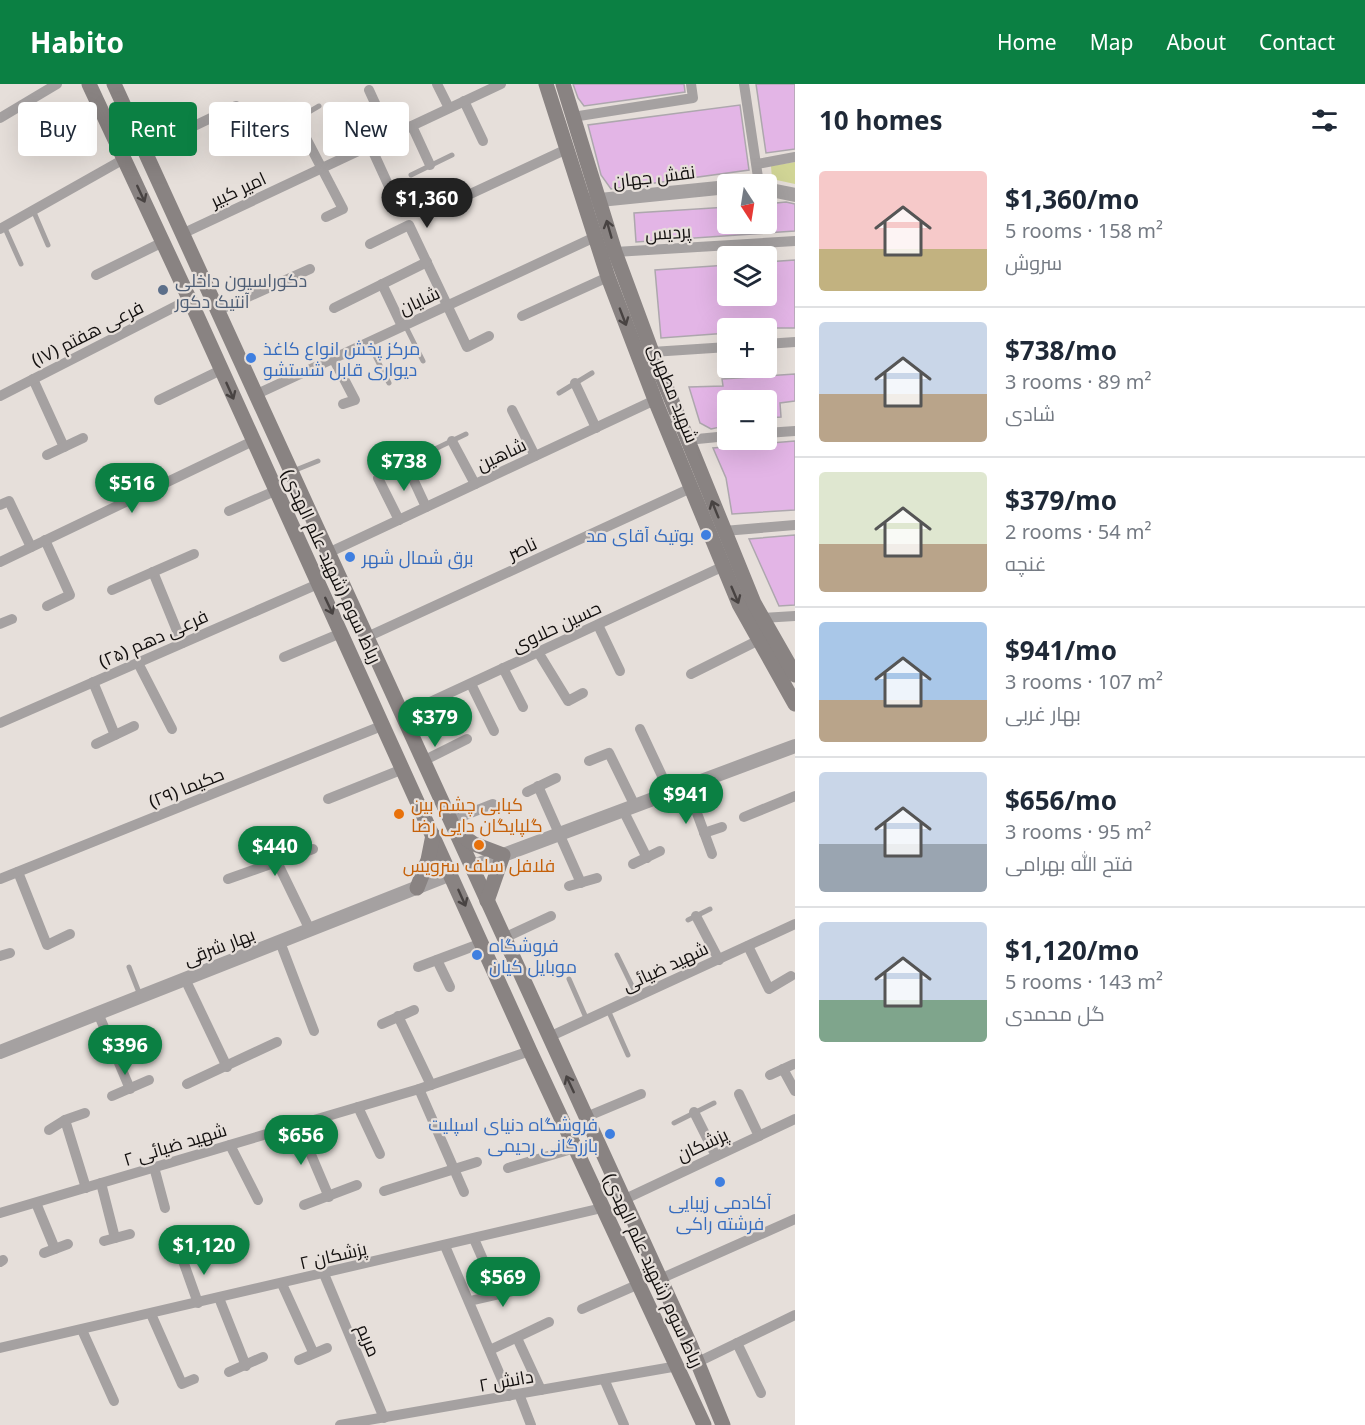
<!DOCTYPE html>
<meta charset="utf-8">
<style>
:root{--surface:#fff;--page:#f2f2f3;--text:#1f2937;--muted:#747a83;--line:#e0e1e3;--accent:#0b8043}
body{margin:0;font-family:"Noto Sans",Cairo,sans-serif;background:var(--page);color:var(--text);height:100vh;display:flex;flex-direction:column;font-size:22px;white-space:nowrap}
*{box-sizing:border-box;margin:0}
p{font-size:20px;color:var(--muted)}
.icon{flex:none;width:33px;height:33px;fill:none;stroke:currentColor;stroke-width:2;stroke-linecap:round;stroke-linejoin:round}
.map{position:relative;flex:1;overflow:hidden}
.panel{display:flex;flex-direction:column;background:var(--surface);width:570px}
.panel>*{flex:none}
.guide{position:absolute;left:18px;top:18px;width:570px;height:54px;display:flex;gap:12px}
.needle{width:39px;rotate:168deg}
.buttons{position:absolute;left:717px;top:90px;display:grid;gap:12px}
.buttons a{display:grid;place-items:center;width:60px;height:60px;border-radius:6px;background:var(--surface);box-shadow:0 6px 24px #0002;font-size:30px}
.price{position:absolute;translate:-50% -51px;padding:0 14px;border-radius:21px;background:var(--accent);color:#fff;font-size:20px;line-height:39px;filter:drop-shadow(0 2px 3px #0008)}
.price::after{content:'';position:absolute;left:50%;top:36px;width:18px;height:14px;margin-left:-9px;background:inherit;clip-path:polygon(0 0,100% 0,50% 100%)}
.price.on{background:#222;color:#fff}
ul{padding:0;list-style:none}
li{display:flex;align-items:center;gap:18px;height:150px;padding:0 24px}
li+li{border-top:2px solid var(--line)}
li span{display:grid;place-items:center;flex:none;width:168px;height:120px;border-radius:6px;color:#555}
li>.icon{margin-inline-start:auto}
span .icon{width:72px;height:72px;fill:#fffc;stroke-width:1}
li b{font-size:26px}
h2{display:flex;justify-content:space-between;align-items:center;height:72px;padding:0 24px;font-size:26px}
.pill{padding:0 21px;border-radius:6px;background:var(--surface);box-shadow:0 6px 24px #0002;font-size:21px;line-height:54px}
.pill.on{background:var(--accent);color:#fff}
header{display:flex;align-items:center;gap:36px;box-sizing:border-box;height:84px;padding:0 30px;background:var(--accent);color:#fff}
header strong{font-size:28px}
nav{display:flex;gap:33px;margin-inline-start:auto;font-size:21px}
main{display:flex;flex:1;min-height:0}
.map>svg:first-child{display:block}
.green{fill:#d1d596}
.building{fill:#e3b5e6;stroke:#ada7ad;stroke-width:1.5}
.lines{fill:none;stroke-linecap:round;stroke-linejoin:round}
.service{stroke:#a5a1a1;stroke-width:5}
.minor{stroke:#a5a1a1;stroke-width:10}
.tertiary{stroke:#a5a1a1;stroke-width:14}
.secondary{stroke:#898382;stroke-width:15}
.oneway{stroke:#484342}
.service-dot{fill:#5c6f8a;stroke:#e6dfda;stroke-width:2}
.shop-dot{fill:#3f7fe0;stroke:#e6dfda;stroke-width:2}
.food-dot{fill:#e8710a;stroke:#e6dfda;stroke-width:2}
.labels{text-anchor:middle;dominant-baseline:central;stroke-width:4.5;stroke-linejoin:round;paint-order:stroke}
.street-label{font-size:18px;fill:#120f0e;stroke:#e6dfda}
.service-label{font-size:18px;fill:#4e5e75;stroke:#e6dfda;text-anchor:start}
.shop-label{font-size:18px;fill:#366cbe;stroke:#e6dfda;text-anchor:start}
.food-label{font-size:18px;fill:#c56008;stroke:#e6dfda;text-anchor:start}
</style>
<header>
<strong>Habito</strong>
<nav><a>Home</a><a>Map</a><a>About</a><a>Contact</a></nav>
</header>
<main>
<div class="map">
<svg width="795" height="1341" viewBox="0 0 795 1341">
<rect width="100%" height="100%" fill="#e6dfda"/>
<!-- green -->
<path class="green" d="M795,78V100L772,95L771,82Z"/>
<!-- building -->
<g class="building">
<path d="M573,0H684L685,8L584,22L578,14Z"/>
<path d="M756,0H795V65L766,69Z"/>
<path d="M740,21L749,86L611,105L601,91L588,41Z"/>
<path d="M786,118L795,120V147L636,158L634,129L728,123V140H766V120Z"/>
<path d="M795,176V244H728V249L661,254L655,186L728,181V220L760,217H766V178Z"/>
<path d="M795,290V317L780,319L781,333L766,334V316H728V322L723,323L725,342L711,345L700,339L689,303L723,302L722,295Z"/>
<path d="M795,357V426L732,430L726,394L713,364Z"/>
<path d="M795,451V521L779,522L749,455Z"/>
</g>
<g class="lines">
<!-- service -->
<g class="service">
<path d="M278,46L319,22"/>
<path d="M411,91L452,71"/>
<path d="M33,126L48,161"/>
<path d="M4,142L21,180"/>
<path d="M405,241L423,277"/>
<path d="M368,258L389,299"/>
<path d="M559,309L592,289"/>
<path d="M435,365L466,350"/>
<path d="M293,387L318,377"/>
<path d="M688,836L710,825"/>
<path d="M617,871L637,912"/>
<path d="M129,883L140,911"/>
<path d="M569,895L587,936"/>
<path d="M608,926L628,971"/>
<path d="M674,1039L714,1019"/>
</g>
<!-- minor -->
<g class="minor">
<path d="M437,0L449,24"/>
<path d="M744,0L759,100"/>
<path d="M369,6L390,52"/>
<path d="M464,17L483,57"/>
<path d="M579,32L693,14L691,0"/>
<path d="M0,34L57,0"/>
<path d="M296,35L343,125L326,133"/>
<path d="M412,42L430,81"/>
<path d="M370,61L391,107"/>
<path d="M146,65L236,22"/>
<path d="M757,80L795,73"/>
<path d="M438,125L567,65"/>
<path d="M0,145L124,75"/>
<path d="M184,149L501,0"/>
<path d="M370,160L409,141L467,263L489,252"/>
<path d="M615,168L795,157"/>
<path d="M96,191L163,158"/>
<path d="M382,200L402,242"/>
<path d="M334,224L427,178"/>
<path d="M219,226L310,185"/>
<path d="M522,232L608,193"/>
<path d="M766,260L795,258"/>
<path d="M652,268L728,263"/>
<path d="M333,274L355,316L343,320"/>
<path d="M33,295L64,363"/>
<path d="M575,299L596,344"/>
<path d="M257,310L595,153"/>
<path d="M0,312L190,215"/>
<path d="M159,316L221,286"/>
<path d="M512,326L535,372"/>
<path d="M766,349L795,347"/>
<path d="M687,356L728,352"/>
<path d="M452,357L475,400"/>
<path d="M47,371L83,354"/>
<path d="M407,382L426,423"/>
<path d="M378,394L399,436"/>
<path d="M0,421L9,417L31,463"/>
<path d="M229,427L275,407"/>
<path d="M724,447L795,441"/>
<path d="M45,456L70,511L47,522"/>
<path d="M328,469L655,316"/>
<path d="M0,478L253,357"/>
<path d="M153,488L182,559"/>
<path d="M112,506L194,470"/>
<path d="M762,534L795,532"/>
<path d="M0,540L12,535"/>
<path d="M598,541L620,587"/>
<path d="M367,553L691,404"/>
<path d="M538,568L568,617L583,609"/>
<path d="M284,573L341,549"/>
<path d="M138,579L172,645"/>
<path d="M503,584L523,623"/>
<path d="M691,590L759,556"/>
<path d="M93,598L115,651"/>
<path d="M471,600L494,647"/>
<path d="M402,631L724,482"/>
<path d="M0,639L318,500"/>
<path d="M640,645L670,709"/>
<path d="M96,660L134,642"/>
<path d="M423,677L467,655"/>
<path d="M589,677L609,669L635,722"/>
<path d="M538,702L581,799"/>
<path d="M687,702L712,770"/>
<path d="M527,708L556,694"/>
<path d="M328,715L403,685"/>
<path d="M623,726L647,774"/>
<path d="M744,733L795,712"/>
<path d="M450,737L493,720"/>
<path d="M704,749L722,743"/>
<path d="M277,778L310,846"/>
<path d="M633,780L660,767"/>
<path d="M18,788L47,861L70,850"/>
<path d="M0,795L384,641"/>
<path d="M228,795L313,765"/>
<path d="M569,802L597,794"/>
<path d="M696,832L719,876"/>
<path d="M504,854L551,832"/>
<path d="M280,858L314,947"/>
<path d="M748,862L769,905L791,892"/>
<path d="M0,872L10,869"/>
<path d="M437,876L450,903"/>
<path d="M418,883L482,859"/>
<path d="M185,895L227,983"/>
<path d="M98,929L130,1005"/>
<path d="M398,932L431,1001"/>
<path d="M382,940L414,926"/>
<path d="M549,953L795,840"/>
<path d="M783,985L795,1007"/>
<path d="M770,991L794,980"/>
<path d="M187,1000L277,958"/>
<path d="M419,1005L464,1108"/>
<path d="M739,1010L759,1052"/>
<path d="M112,1012L149,996"/>
<path d="M358,1023L380,1070"/>
<path d="M694,1028L716,1072"/>
<path d="M586,1033L641,1010"/>
<path d="M65,1036L86,1104"/>
<path d="M298,1040L329,1113"/>
<path d="M49,1046L65,1036L85,1029"/>
<path d="M230,1061L258,1116"/>
<path d="M154,1083L165,1124"/>
<path d="M508,1084L575,1064"/>
<path d="M101,1099L115,1154"/>
<path d="M384,1107L477,1078"/>
<path d="M623,1116L795,1035"/>
<path d="M36,1119L55,1165"/>
<path d="M304,1121L357,1101"/>
<path d="M0,1129L419,1005L530,967"/>
<path d="M474,1155L498,1210"/>
<path d="M104,1157L130,1150"/>
<path d="M445,1162L509,1312"/>
<path d="M44,1169L68,1160"/>
<path d="M182,1174L198,1219"/>
<path d="M0,1178L3,1176"/>
<path d="M324,1190L384,1334"/>
<path d="M660,1195L795,1135"/>
<path d="M282,1200L313,1268"/>
<path d="M219,1214L246,1282"/>
<path d="M474,1216L525,1204"/>
<path d="M582,1225L639,1200"/>
<path d="M151,1230L182,1300L194,1295"/>
<path d="M82,1246L114,1317"/>
<path d="M517,1254L541,1306"/>
<path d="M737,1259L761,1309"/>
<path d="M0,1264L602,1124"/>
<path d="M490,1266L549,1238"/>
<path d="M299,1276L327,1264"/>
<path d="M698,1278L795,1231"/>
<path d="M229,1288L263,1273"/>
<path d="M604,1295L624,1341"/>
<path d="M519,1310L531,1341"/>
<path d="M340,1341L678,1282"/>
</g>
<!-- tertiary -->
<g class="tertiary">
<path d="M766,105L795,111"/>
<path d="M590,117L728,103"/>
<path d="M471,783L795,662"/>
<path d="M0,968L451,790"/>
</g>
<!-- secondary -->
<g class="secondary">
<path d="M89,0L194,225L530,967L704,1341"/>
<path d="M114,0L690,1260L723,1341"/>
<path d="M546,0L608,193L657,321L739,520L795,620"/>
<path d="M563,0L615,168L652,268L754,519L795,591"/>
<path d="M456,747L474,760L503,771L487,817"/>
<path d="M417,804L428,776L433,751"/>
</g>
</g>
<!-- one-way arrows -->
<defs><path id="oneway-shaft" d="M-6 0H5M1.5-3L5.5 0L1.5 3" fill="none" stroke-width="1.6" stroke-linecap="round" stroke-linejoin="round" transform="scale(1.5)"/></defs>
<g class="oneway">
<use href="#oneway-shaft" transform="translate(141 110) rotate(65)"/>
<use href="#oneway-shaft" transform="translate(609 145) rotate(-106)"/>
<use href="#oneway-shaft" transform="translate(623 233) rotate(69)"/>
<use href="#oneway-shaft" transform="translate(230 307) rotate(66)"/>
<use href="#oneway-shaft" transform="translate(715 425) rotate(-112)"/>
<use href="#oneway-shaft" transform="translate(735 511) rotate(67)"/>
<use href="#oneway-shaft" transform="translate(329 522) rotate(65)"/>
<use href="#oneway-shaft" transform="translate(462 814) rotate(66)"/>
<use href="#oneway-shaft" transform="translate(570 1000) rotate(-115)"/>
</g>
<!-- markers -->
<circle class="service-dot" cx="163" cy="206" r="6"/>
<g class="shop-dot">
<circle cx="251" cy="274" r="6"/>
<circle cx="706" cy="451" r="6"/>
<circle cx="350" cy="473" r="6"/>
<circle cx="477" cy="871" r="6"/>
<circle cx="610" cy="1050" r="6"/>
<circle cx="720" cy="1098" r="6"/>
</g>
<g class="food-dot">
<circle cx="399" cy="730" r="6"/>
<circle cx="479" cy="761" r="6"/>
</g>
<g class="labels">
<!-- street labels -->
<g class="street-label">
<text transform="translate(654 92) rotate(-7)">نقش جهان</text>
<text transform="translate(238 105) rotate(-25)">امیر کبیر</text>
<text transform="translate(668 148) rotate(-4)">پردیس</text>
<text transform="translate(419 216) rotate(-25)">شایان</text>
<text transform="translate(87 249) rotate(-27)">فرعی هفتم (۱۷)</text>
<text transform="translate(674 309) rotate(68)">شهید مطهری</text>
<text transform="translate(501 370) rotate(-25)">شاهین</text>
<text transform="translate(522 464) rotate(-25)">ناصر</text>
<text transform="translate(332 482) rotate(65)">رباط سوم (شهید علم الهدی)</text>
<text transform="translate(556 542) rotate(-25)">حسین حلاوی</text>
<text transform="translate(153 554) rotate(-24)">فرعی دهم (۲۵)</text>
<text transform="translate(186 703) rotate(-22)">حکیما (۲۹)</text>
<text transform="translate(219 862) rotate(-21)">بهار شرقی</text>
<text transform="translate(665 882) rotate(-25)">شهید ضیائی</text>
<text transform="translate(175 1060) rotate(-17)">شهید ضیائی ۲</text>
<text transform="translate(702 1060) rotate(-25)">پزشکان</text>
<text transform="translate(333 1171) rotate(-13)">پزشکان ۲</text>
<text transform="translate(654 1186) rotate(65)">رباط سوم (شهید علم الهدی)</text>
<text transform="translate(369 1256) rotate(67)">مریم</text>
<text transform="translate(506 1296) rotate(-10)">دانش ۲</text>
</g>
<!-- service labels -->
<g class="service-label">
<text x="175" y="196">دکوراسیون داخلی<tspan x="175" dy="21">آنتیک دکور</tspan></text>
</g>
<!-- shop labels -->
<g class="shop-label">
<text x="263" y="264">مرکز پخش انواع کاغذ<tspan x="263" dy="21">دیواری قابل شستشو</tspan></text>
<text x="694" y="451" text-anchor="end">بوتیک آقای مد</text>
<text x="362" y="473">برق شمال شهر</text>
<text x="489" y="861">فروشگاه<tspan x="489" dy="21">موبایل کیان</tspan></text>
<text x="598" y="1040" text-anchor="end">فروشگاه دنیای اسپلیت<tspan x="598" dy="21">بازرگانی رحیمی</tspan></text>
<text x="720" y="1118" text-anchor="middle">آکادمی زیبایی<tspan x="720" dy="21">فرشته راکی</tspan></text>
</g>
<!-- food labels -->
<g class="food-label">
<text x="411" y="720">کبابی چشم بین<tspan x="411" dy="21">گلپایگان دایی رضا</tspan></text>
<text x="479" y="781" text-anchor="middle">فلافل سلف سرویس</text>
</g>
</g>
</svg>
<div class="buttons">
<a><svg class="needle" viewBox="-14 -14 28 28"><path d="M0-13l5 13h-10z" fill="#e53935"/><path d="M0 13l5-13h-10z" fill="#747a83"/></svg></a>
<a><svg class="icon" aria-label="layers" viewBox="0 0 24 24"><path d="M12 4l9 5-9 5-9-5zM3 14l9 5 9-5"/></svg></a>
<a>+</a>
<a>−</a>
</div>
<b class="price on" style="left:427px;top:145px">$1,360</b>
<b class="price" style="left:404px;top:408px">$738</b>
<b class="price" style="left:132px;top:430px">$516</b>
<b class="price" style="left:435px;top:664px">$379</b>
<b class="price" style="left:686px;top:741px">$941</b>
<b class="price" style="left:275px;top:793px">$440</b>
<b class="price" style="left:125px;top:992px">$396</b>
<b class="price" style="left:301px;top:1082px">$656</b>
<b class="price" style="left:204px;top:1192px">$1,120</b>
<b class="price" style="left:503px;top:1224px">$569</b>
<div class="guide">
<a class="pill">Buy</a>
<a class="pill on">Rent</a>
<a class="pill">Filters</a>
<a class="pill">New</a>
</div>
</div>
<section class="panel">
<h2>10 homes<svg class="icon" aria-label="filters" viewBox="0 0 24 24"><path d="M4 7h16M4 17h16"/><circle cx="9" cy="7" r="2"/><circle cx="15" cy="17" r="2"/></svg></h2>
<ul>
<li><span style="background:linear-gradient(#f6c9c9 65%,#c2b280 0)"><svg class="icon" aria-label="home" viewBox="0 0 24 24"><path d="M3 11l9-7 9 7M6 9v11h12V9"/></svg></span><div><b>$1,360/mo</b><p>5 rooms · 158 m²</p><p>سروش</p></div></li>
<li><span style="background:linear-gradient(#c9d6e8 60%,#b9a48a 0)"><svg class="icon" aria-label="home" viewBox="0 0 24 24"><path d="M3 11l9-7 9 7M6 9v11h12V9"/></svg></span><div><b>$738/mo</b><p>3 rooms · 89 m²</p><p>شادی</p></div></li>
<li><span style="background:linear-gradient(#dfe7d0 60%,#b9a48a 0)"><svg class="icon" aria-label="home" viewBox="0 0 24 24"><path d="M3 11l9-7 9 7M6 9v11h12V9"/></svg></span><div><b>$379/mo</b><p>2 rooms · 54 m²</p><p>غنچه</p></div></li>
<li><span style="background:linear-gradient(#a9c7e8 65%,#b9a48a 0)"><svg class="icon" aria-label="home" viewBox="0 0 24 24"><path d="M3 11l9-7 9 7M6 9v11h12V9"/></svg></span><div><b>$941/mo</b><p>3 rooms · 107 m²</p><p>بهار غربی</p></div></li>
<li><span style="background:linear-gradient(#c9d6e8 60%,#9aa5b1 0)"><svg class="icon" aria-label="home" viewBox="0 0 24 24"><path d="M3 11l9-7 9 7M6 9v11h12V9"/></svg></span><div><b>$656/mo</b><p>3 rooms · 95 m²</p><p>فتح الله بهرامی</p></div></li>
<li><span style="background:linear-gradient(#c9d6e8 65%,#7fa58c 0)"><svg class="icon" aria-label="home" viewBox="0 0 24 24"><path d="M3 11l9-7 9 7M6 9v11h12V9"/></svg></span><div><b>$1,120/mo</b><p>5 rooms · 143 m²</p><p>گل محمدی</p></div></li>
</ul>
</section>
</main>
